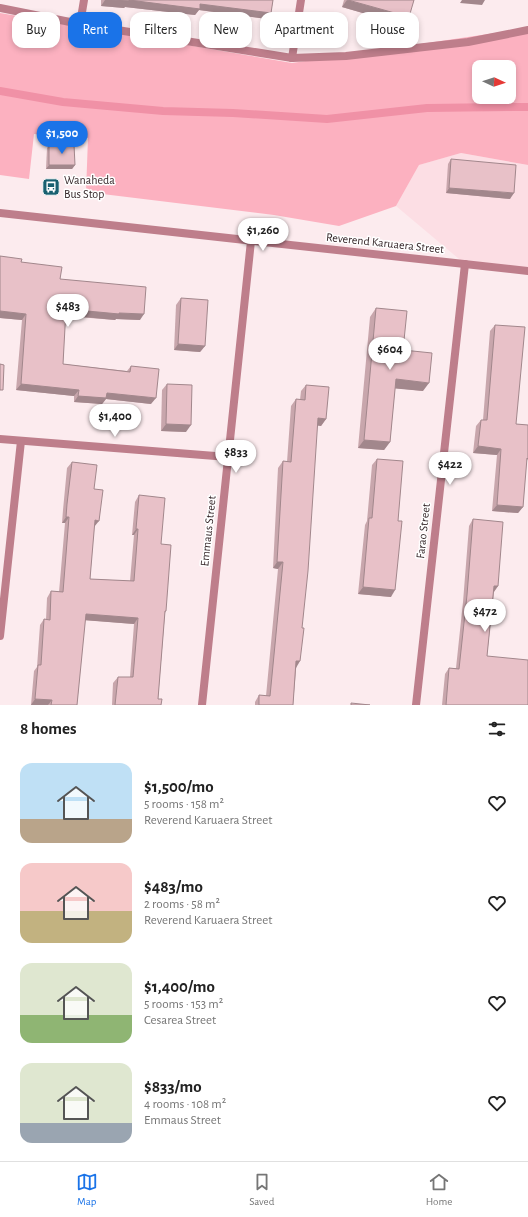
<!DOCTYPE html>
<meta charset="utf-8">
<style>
:root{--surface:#fff;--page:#f2f2f2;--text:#222;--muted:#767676;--line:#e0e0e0;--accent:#1a73e8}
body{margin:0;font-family:"Alegreya Sans",sans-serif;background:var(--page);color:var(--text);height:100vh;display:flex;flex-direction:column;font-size:15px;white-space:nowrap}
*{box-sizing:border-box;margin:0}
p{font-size:13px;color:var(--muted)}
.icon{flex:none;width:22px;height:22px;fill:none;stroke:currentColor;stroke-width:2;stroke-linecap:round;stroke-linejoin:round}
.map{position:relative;height:705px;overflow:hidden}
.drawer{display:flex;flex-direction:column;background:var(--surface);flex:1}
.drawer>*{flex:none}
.top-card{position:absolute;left:12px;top:12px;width:504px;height:36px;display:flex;gap:8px}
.needle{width:26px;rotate:93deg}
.fabs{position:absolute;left:472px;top:60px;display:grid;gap:8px}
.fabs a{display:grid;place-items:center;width:44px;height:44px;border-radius:8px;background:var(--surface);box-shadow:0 2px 6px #0003;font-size:20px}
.price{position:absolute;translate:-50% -34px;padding:0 9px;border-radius:14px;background:#fff;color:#222;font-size:13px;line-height:26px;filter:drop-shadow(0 1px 2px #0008)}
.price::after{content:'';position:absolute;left:50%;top:24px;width:12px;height:9px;margin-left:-6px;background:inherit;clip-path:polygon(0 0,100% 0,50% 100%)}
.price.active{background:var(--accent);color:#fff}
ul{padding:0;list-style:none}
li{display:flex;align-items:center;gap:12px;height:100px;padding:0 20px}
li span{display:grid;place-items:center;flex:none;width:112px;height:80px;border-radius:12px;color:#555}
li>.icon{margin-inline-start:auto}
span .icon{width:48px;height:48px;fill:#fffc;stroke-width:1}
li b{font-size:17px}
h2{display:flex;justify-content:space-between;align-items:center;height:48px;padding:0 20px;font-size:17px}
.tag{padding:0 14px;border-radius:12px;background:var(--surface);box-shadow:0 2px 6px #0003;font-size:14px;line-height:36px}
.tag.active{background:var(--accent);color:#fff}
.tab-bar{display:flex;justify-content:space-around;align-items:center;height:56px;border-top:1px solid var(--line);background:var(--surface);font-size:11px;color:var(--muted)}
.tab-bar a{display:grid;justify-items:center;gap:2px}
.tab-bar .active{color:var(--accent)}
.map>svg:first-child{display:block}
.built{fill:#fcdee4}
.green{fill:#fcb1c0;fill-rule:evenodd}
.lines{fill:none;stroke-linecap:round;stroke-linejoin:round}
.stream{stroke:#f091a6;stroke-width:8}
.service{stroke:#be7e8b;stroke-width:8}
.minor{stroke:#be7e8b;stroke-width:8}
.tertiary{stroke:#be7e8b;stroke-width:8}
.wall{fill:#c8a6ac}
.shaded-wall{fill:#a2878c}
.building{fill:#e8c1c8;stroke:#a2878c}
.labels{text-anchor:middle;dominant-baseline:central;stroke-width:3;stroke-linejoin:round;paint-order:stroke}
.poi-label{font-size:12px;fill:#36272a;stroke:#fff;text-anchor:start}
.street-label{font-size:12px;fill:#36272a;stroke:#fff}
</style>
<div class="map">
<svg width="528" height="705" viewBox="0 0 528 705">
<rect width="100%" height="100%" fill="#fcebee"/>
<!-- built -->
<path class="built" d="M461,153L528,165V271L465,264L396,206L419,165Z"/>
<!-- green -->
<path class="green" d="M0,13L292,63L528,28V165L461,153L419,165L396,206L339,226L274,215L86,192L88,138L34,134L29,179L0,175ZM479,67H509V97H479Z"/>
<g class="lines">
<!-- stream -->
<path class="stream" d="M0,91L63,102L163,111L233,113L327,119L427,108L505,107H528"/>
<!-- service -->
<path class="service" d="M0,8L80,24L292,58L346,56L468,42L528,30"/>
<!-- minor -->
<g class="minor">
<path d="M80,24L84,0"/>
<path d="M292,58L301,0"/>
<path d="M0,439L228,457"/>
<path d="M0,636L21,441"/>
<path d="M202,705L251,241"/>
<path d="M416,705L465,264"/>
</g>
<!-- tertiary -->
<path class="tertiary" d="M0,213L528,271"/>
</g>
<!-- wall -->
<g class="wall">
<path d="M101,0H273L271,13L267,19L199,10L195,15L125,7L124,8L101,6Z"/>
<path d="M344,0H414L404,25L342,7Z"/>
<path d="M49,145L75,165L72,169H46L47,148Z"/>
<path d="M451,159L510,199L446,193L448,164Z"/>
<path d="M0,256L21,262L60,279L140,320L116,319L115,320L65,316L63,364L127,371L131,366L151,404L106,399L102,404L74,402V396L16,390L22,320L0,318Z"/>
<path d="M181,298L205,346L200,352L174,350L176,305Z"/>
<path d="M376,308L403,350L423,391L395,388L390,442L384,450L358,448L370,317Z"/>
<path d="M495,325L516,424L528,425V459L526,462L523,507L518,513L492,511L497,455L473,453L476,426L481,420H483L490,331Z"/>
<path d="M167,384L186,432L161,431L162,390Z"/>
<path d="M306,385L326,419L321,426L317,425L293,705H255V702L259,695L266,696L278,569L273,568L278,468L283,461L287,462L291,406L296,399L300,400L301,391Z"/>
<path d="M377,459L391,597L358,594L365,525L367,521L372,465Z"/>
<path d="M72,462L94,489V527L90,579L130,581L134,535H132L135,502L139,495L161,544L166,611L165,613L158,699L161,705H112L113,683L118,677H130L134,624L85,620L77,705H31L34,671L37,667L40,625L44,619L46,620L47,598L51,591L59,592L65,523H62L63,510L67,468Z"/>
<path d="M473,519L498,586L494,592L487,656L528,705H442L445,674L449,668H456L463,602L469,526Z"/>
</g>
<!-- shaded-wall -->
<g class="shaded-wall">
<path d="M105,0H129L200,4L271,13L267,19L199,10L195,15L125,7L124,8L101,6Z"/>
<path d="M347,0L409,17L404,25L342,7Z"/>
<path d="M462,0H485L482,5L460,3Z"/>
<path d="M49,165H75L72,169H46Z"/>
<path d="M449,188L514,193L510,199L446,193Z"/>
<path d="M66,309L119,313L144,314L140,320L116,319L115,320L62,315Z"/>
<path d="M0,311L26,314L22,320L0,318Z"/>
<path d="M178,344L205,346L200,352L174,350Z"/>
<path d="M396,379L429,383L423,391L390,388Z"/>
<path d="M21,384L79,390L74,396L16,390Z"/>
<path d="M107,393L156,398L151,404L106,399L102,404L74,402L78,396Z"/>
<path d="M318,418L326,419L321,426L313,425Z"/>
<path d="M166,424L191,425L186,432L161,431Z"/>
<path d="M364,440L390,442L384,450L358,448Z"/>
<path d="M478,446L501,449L497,455L473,453Z"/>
<path d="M497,505L523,507L518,513L492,511Z"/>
<path d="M66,517H69L65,523H62Z"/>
<path d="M95,520L99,521L94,527Z"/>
<path d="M136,529H138L134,535H132Z"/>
<path d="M277,562H283L278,569L273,568Z"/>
<path d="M494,586H498L493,593Z"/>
<path d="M363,587L395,590L391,597L358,594Z"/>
<path d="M86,614L138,618L134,624L82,620Z"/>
<path d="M296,661H300L296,668Z"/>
<path d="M35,699L52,700L48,705H31Z"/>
</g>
<!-- building -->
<g class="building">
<path d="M111,0H273L271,13L200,4V9L129,0V1Z"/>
<path d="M348,0H414L409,17Z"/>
<path d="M49,145H74L75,165H49Z"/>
<path d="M451,159L516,165L514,193L449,188Z"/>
<path d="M0,256L22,259L21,262L62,267L60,279L146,287L144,314L119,313V314L66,309L63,364L130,372L131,366L159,369L156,398L107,393L106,398L78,396L79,390L21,384L26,314L0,311Z"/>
<path d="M181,298L208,300L205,346L178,344Z"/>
<path d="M376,308L407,311L403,350L432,353L429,383L396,379L390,442L364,440Z"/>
<path d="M495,325L525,327L516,424L528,425V459L527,458L523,507L497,505L501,449L478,446L481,420H487Z"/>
<path d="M0,364L4,365L3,390H0Z"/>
<path d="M167,384L192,385L191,425L166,424Z"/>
<path d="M306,385L329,387L326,419L318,418L308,571L302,628H304L300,661H296L293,705H259V695L270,696L283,562H277L283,461L291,462L296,399L305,400Z"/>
<path d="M377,459L403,461L398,521H402L395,590L363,587L369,518H372Z"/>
<path d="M72,462L97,465L94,489L103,490L99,521L95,520L90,579L134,581L138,529H136L139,495L165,498L161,544L171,545L166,611H165L158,699H162L161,705H115L118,677H133L138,618L86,614L77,705H51L52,700L35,699L38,665H41L44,619L50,620L51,591L63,592L69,517H66L67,504Z"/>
<path d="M473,519L503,522L498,586H494L487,656L528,660V705H446L449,668L459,669L467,595Z"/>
<path d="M351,703L370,705H351Z"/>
</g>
<!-- icons -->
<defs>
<symbol id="bus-square" viewBox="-11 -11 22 22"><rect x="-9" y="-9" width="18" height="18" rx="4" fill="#196070" stroke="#fff"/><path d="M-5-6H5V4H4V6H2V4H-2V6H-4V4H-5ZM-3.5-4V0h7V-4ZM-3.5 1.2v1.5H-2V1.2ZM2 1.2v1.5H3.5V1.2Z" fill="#fff"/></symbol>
</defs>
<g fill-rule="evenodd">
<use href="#bus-square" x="41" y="177" width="20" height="20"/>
</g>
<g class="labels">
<!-- poi labels -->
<g class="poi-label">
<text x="64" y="180">Wanaheda<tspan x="64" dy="14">Bus Stop</tspan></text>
</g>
<!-- street labels -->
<g class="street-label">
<text transform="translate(385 243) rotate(6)">Reverend Karuaera Street</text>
<text transform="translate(208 531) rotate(-84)">Emmaus Street</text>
<text transform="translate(423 531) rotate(-84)">Farao Street</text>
</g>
</g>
</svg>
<div class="fabs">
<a><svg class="needle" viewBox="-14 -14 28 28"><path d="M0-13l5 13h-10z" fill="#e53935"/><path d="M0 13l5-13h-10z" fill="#767676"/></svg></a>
</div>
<b class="price active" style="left:62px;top:155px">$1,500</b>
<b class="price" style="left:263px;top:252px">$1,260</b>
<b class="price" style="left:68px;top:328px">$483</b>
<b class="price" style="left:390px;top:371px">$604</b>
<b class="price" style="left:115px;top:438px">$1,400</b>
<b class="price" style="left:236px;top:474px">$833</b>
<b class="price" style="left:450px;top:486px">$422</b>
<b class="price" style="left:485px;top:633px">$472</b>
<div class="top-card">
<a class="tag">Buy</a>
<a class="tag active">Rent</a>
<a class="tag">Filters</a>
<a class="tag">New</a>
<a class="tag">Apartment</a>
<a class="tag">House</a>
</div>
</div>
<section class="drawer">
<h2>8 homes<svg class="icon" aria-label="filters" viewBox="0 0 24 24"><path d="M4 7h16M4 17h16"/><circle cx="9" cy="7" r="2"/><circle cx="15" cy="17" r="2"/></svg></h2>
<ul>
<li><span style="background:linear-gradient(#bfe0f5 70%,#b9a48a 0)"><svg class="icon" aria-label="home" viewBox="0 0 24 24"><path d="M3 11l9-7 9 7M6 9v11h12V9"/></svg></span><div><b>$1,500/mo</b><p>5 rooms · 158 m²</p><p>Reverend Karuaera Street</p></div><svg class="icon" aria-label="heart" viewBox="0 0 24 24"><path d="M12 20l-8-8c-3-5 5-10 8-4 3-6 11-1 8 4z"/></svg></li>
<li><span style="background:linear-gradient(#f6c9c9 60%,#c2b280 0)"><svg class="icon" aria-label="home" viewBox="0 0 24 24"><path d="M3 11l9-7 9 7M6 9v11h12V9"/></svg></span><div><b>$483/mo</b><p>2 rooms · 58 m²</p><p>Reverend Karuaera Street</p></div><svg class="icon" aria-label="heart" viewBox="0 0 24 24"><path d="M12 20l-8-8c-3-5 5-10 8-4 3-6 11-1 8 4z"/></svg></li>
<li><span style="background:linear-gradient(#dfe7d0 65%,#8fb573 0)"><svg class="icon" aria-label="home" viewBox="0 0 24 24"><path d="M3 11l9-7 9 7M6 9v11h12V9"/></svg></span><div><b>$1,400/mo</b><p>5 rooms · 153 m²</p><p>Cesarea Street</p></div><svg class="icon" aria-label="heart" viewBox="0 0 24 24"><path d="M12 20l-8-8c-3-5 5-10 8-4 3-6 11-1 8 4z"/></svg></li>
<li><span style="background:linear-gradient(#dfe7d0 75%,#9aa5b1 0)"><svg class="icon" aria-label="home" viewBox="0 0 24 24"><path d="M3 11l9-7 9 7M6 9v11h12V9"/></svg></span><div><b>$833/mo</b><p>4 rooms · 108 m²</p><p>Emmaus Street</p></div><svg class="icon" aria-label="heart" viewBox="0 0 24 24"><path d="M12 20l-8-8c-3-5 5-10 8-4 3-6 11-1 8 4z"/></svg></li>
</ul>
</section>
<nav class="tab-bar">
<a class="active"><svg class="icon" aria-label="map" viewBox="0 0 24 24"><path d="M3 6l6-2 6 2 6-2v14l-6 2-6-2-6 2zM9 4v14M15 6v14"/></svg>Map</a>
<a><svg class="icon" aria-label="saved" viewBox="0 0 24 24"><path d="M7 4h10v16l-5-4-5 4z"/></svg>Saved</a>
<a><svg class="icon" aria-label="home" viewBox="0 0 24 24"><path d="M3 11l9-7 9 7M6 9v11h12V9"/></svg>Home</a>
</nav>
